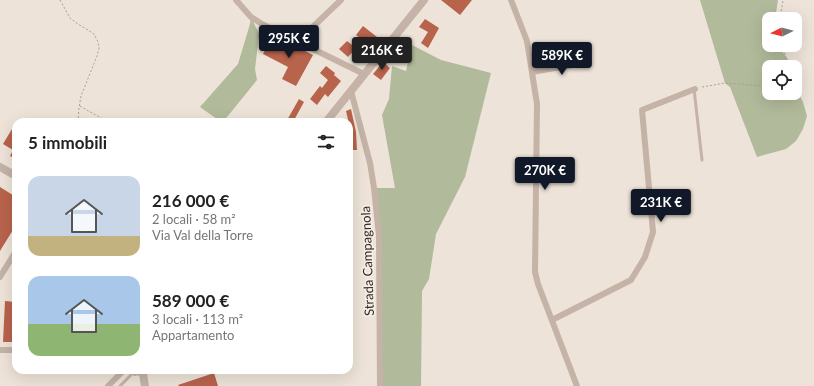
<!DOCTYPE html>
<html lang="it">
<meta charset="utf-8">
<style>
:root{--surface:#fff;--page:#f6f6f6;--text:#222;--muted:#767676;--accent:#111827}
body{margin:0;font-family:Lato,sans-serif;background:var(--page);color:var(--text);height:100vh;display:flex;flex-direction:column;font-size:15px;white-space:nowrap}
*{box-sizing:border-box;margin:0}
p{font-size:13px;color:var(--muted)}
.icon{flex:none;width:22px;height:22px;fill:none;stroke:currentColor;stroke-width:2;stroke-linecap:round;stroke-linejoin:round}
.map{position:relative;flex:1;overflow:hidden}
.details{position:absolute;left:12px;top:118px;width:341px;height:256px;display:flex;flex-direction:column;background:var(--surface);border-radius:12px;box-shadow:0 4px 16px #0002}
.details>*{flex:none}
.needle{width:26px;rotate:264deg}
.buttons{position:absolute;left:762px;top:12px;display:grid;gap:8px}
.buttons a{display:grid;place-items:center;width:40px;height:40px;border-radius:8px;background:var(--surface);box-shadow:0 4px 16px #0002;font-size:20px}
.price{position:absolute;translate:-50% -34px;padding:0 9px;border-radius:4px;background:var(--accent);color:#fff;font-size:13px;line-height:26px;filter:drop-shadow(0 1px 2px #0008)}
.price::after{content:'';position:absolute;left:50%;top:24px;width:12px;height:9px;margin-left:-6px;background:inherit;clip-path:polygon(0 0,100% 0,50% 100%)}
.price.current{background:#222;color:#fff}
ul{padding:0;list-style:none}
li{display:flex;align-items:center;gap:12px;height:100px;padding:0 16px}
li span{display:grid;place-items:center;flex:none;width:112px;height:80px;border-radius:12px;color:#555}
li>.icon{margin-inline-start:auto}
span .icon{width:48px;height:48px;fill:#fffc;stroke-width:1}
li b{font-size:17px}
h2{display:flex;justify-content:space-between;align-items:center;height:48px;padding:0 16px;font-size:17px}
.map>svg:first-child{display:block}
.green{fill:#b1ba9a}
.building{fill:#b8634c}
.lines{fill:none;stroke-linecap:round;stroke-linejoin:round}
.path{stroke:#af9d91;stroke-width:1;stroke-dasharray:2 2;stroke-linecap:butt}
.service{stroke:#c4b3a6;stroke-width:3}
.minor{stroke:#c4b3a6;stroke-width:6}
.tertiary{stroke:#c4b3a6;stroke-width:8}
.labels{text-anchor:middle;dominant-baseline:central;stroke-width:3.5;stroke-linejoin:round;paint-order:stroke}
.street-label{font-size:13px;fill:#312926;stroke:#f6ede4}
</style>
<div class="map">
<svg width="814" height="386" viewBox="0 0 814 386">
<rect width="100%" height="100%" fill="#ede3d8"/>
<!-- green -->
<g class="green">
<path d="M700,0H778L775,19H769V45H778L793,67H769V93H795V87L803,102L807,116L803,129L796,141L786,149L757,157L730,87L725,83Z"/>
<path d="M251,17L259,34L255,69L257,80L223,122H221L200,107L238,64L250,24Z"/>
<path d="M412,45L441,60L491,73L465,177L436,234L429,279L422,291L421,386H380L379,236L374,188H395L382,115L389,99L392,66L406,71Z"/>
</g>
<!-- building -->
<g class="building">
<path d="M441,0H472L460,15Z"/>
<path d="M425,19L439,28L428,48L421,43L428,32L419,27Z"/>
<path d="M363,26L377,37L369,46L356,35Z"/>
<path d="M273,35L313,55L296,86L282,79L288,67L263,54Z"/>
<path d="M347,41L356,48L348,57L339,49Z"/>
<path d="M383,62L390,68L381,80L373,74Z"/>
<path d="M326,66L335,73L334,75L341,81L328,97L325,94L317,105L310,99L320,86L322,88L328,80L320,73Z"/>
<path d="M299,99L304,102L293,122H286Z"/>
<path d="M351,109L356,132L357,150H349V141H353L346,111Z"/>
<path d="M12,129L16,132V159L10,156L13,150L3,144Z"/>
<path d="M0,187L16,197V202L14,205L16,207V225L0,251Z"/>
<path d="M5,301L16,302V342H3Z"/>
<path d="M214,373L218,386H179L178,385Z"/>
</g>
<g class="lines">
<!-- path -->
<g class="path">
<path d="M60,0L70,18L78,24L88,30L94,34L98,42L99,48L97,56L81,96L79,108L78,122"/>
<path d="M780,19L783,0"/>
<path d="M783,45L787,63V67"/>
<path d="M702,87L725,83L763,86L769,84"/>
<path d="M80,106L108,122"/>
</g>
<!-- service -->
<g class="service">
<path d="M694,89L702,160"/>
<path d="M120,386L130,376L133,371"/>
</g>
<!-- minor -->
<g class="minor">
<path d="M236,0L251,17L262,24L364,74"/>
<path d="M511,0L527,41L537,104L535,272L538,284L577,386"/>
<path d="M298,41L341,0"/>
<path d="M532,72L589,62"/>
<path d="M351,91L370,163L374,188L379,236L380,386"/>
<path d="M0,277L16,251"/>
<path d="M552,320L631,280L645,257L653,232L642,110L695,89"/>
<path d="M0,350H16"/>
<path d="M108,386L122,372L126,370"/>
</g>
<!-- tertiary -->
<g class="tertiary">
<path d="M326,122L424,0"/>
<path d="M0,167L16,176"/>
<path d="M131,370L135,372L140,370"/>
<path d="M139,371L143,374L145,386"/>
</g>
</g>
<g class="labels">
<!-- street labels -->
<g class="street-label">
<text transform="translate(367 261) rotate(-92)">Strada Campagnola</text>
</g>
</g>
</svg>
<div class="buttons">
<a><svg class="needle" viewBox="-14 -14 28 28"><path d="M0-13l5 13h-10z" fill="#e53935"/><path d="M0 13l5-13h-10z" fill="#767676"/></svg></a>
<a><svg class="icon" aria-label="locate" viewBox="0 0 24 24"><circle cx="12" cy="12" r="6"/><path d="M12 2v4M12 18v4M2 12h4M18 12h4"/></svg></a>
</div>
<b class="price" style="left:289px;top:59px">295K €</b>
<b class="price current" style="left:382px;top:71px">216K €</b>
<b class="price" style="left:562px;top:76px">589K €</b>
<b class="price" style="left:545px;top:191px">270K €</b>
<b class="price" style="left:661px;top:223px">231K €</b>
<section class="details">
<h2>5 immobili<svg class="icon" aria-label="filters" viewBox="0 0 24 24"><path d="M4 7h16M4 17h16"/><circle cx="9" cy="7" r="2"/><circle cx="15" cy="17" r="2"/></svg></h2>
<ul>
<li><span style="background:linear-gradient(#c9d6e8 75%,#c2b280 0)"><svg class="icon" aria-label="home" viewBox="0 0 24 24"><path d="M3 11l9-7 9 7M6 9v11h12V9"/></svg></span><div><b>216 000 €</b><p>2 locali · 58 m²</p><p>Via Val della Torre</p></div></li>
<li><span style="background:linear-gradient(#a9c7e8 60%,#8fb573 0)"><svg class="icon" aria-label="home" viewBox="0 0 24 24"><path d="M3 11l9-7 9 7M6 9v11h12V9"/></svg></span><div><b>589 000 €</b><p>3 locali · 113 m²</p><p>Appartamento</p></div></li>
</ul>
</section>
</div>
